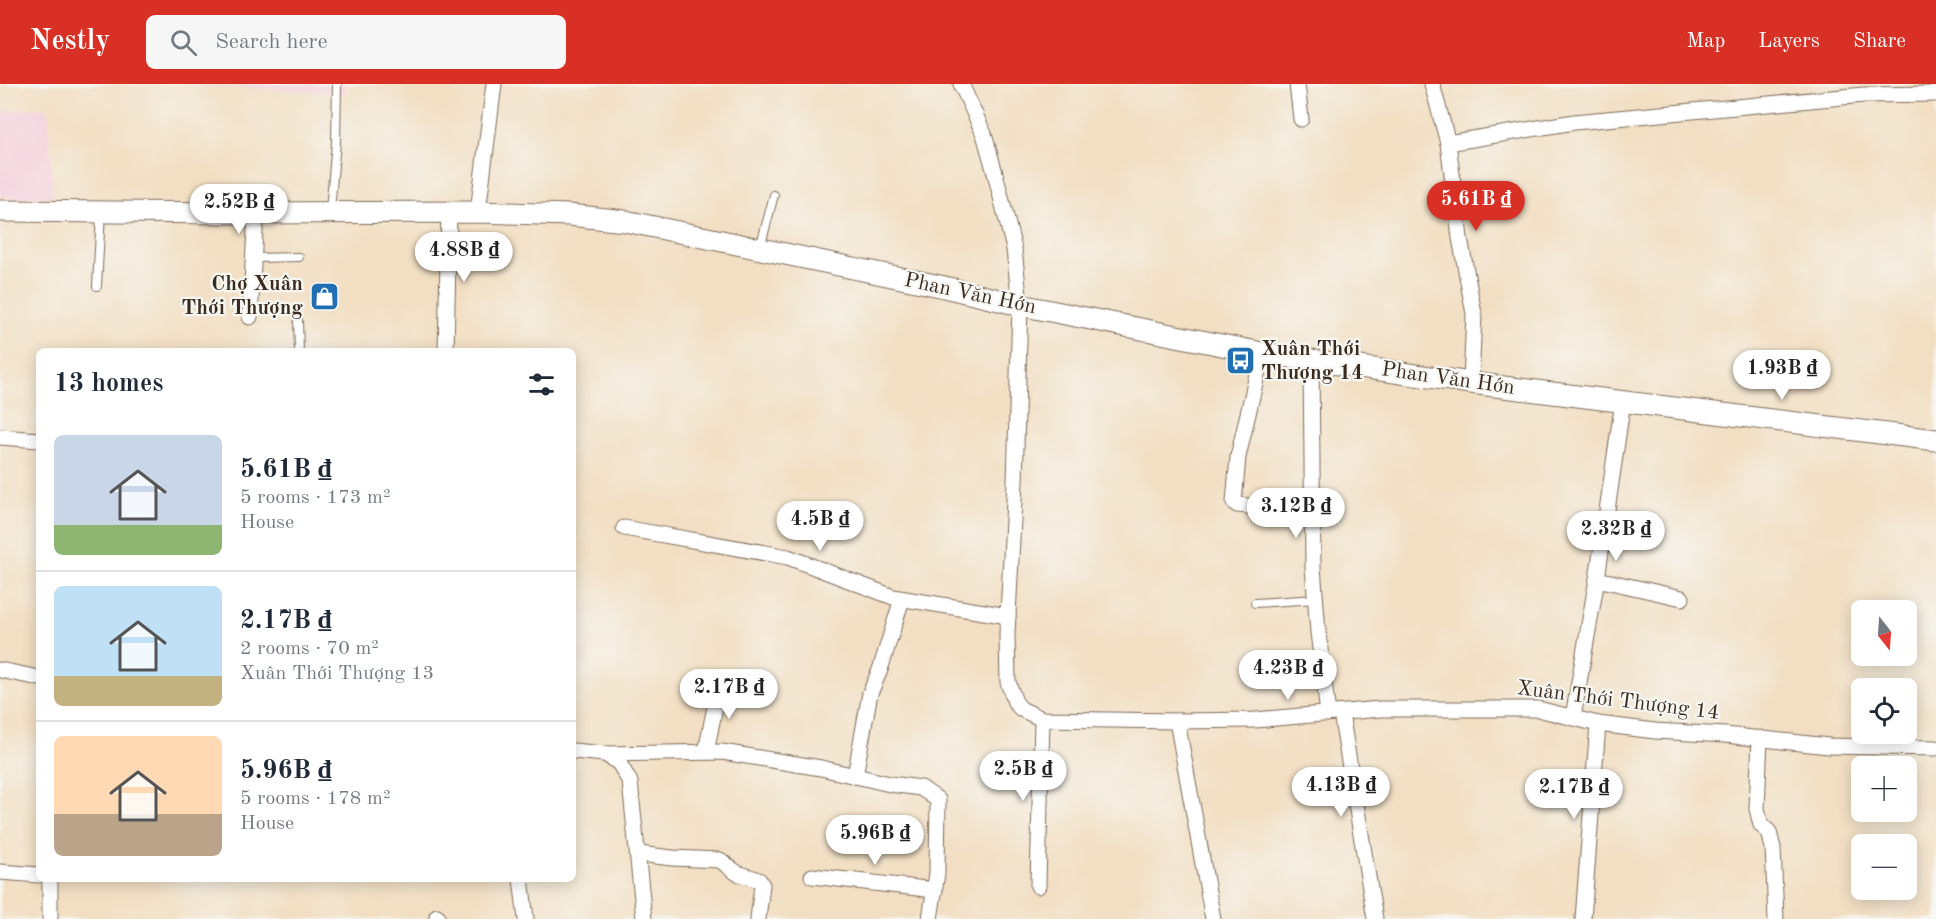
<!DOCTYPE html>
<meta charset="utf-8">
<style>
:root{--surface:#fff;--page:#f6f6f7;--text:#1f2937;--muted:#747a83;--line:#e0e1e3;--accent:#d93025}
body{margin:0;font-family:"Old Standard TT",serif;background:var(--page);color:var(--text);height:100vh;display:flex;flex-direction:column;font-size:22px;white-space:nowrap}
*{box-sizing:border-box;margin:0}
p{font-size:20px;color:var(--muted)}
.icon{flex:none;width:33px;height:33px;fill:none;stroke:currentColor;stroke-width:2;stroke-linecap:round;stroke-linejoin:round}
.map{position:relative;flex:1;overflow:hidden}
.details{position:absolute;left:36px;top:264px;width:540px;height:534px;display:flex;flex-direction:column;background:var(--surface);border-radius:9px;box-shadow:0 3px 15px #0003}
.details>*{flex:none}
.needle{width:39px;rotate:163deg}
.fabs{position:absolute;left:1851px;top:516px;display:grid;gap:12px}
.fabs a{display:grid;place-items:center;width:66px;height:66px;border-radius:9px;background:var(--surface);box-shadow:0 3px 15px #0003;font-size:30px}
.price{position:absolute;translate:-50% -51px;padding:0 14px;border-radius:21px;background:#fff;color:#222;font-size:20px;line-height:39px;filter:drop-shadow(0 2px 3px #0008)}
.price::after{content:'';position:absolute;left:50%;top:36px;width:18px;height:14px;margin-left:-9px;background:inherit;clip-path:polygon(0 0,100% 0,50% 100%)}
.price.selected{background:var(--accent);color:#fff}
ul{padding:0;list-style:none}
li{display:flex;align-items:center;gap:18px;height:150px;padding:0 18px}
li+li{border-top:2px solid var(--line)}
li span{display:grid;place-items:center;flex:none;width:168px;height:120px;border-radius:9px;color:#555}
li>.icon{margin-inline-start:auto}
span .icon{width:72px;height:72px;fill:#fffc;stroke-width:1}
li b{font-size:26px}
h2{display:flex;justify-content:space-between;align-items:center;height:72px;padding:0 18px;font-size:26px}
header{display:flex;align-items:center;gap:36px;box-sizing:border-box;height:84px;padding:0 30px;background:var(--accent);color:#fff}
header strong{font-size:28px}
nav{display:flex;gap:33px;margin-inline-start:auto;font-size:21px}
.search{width:420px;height:54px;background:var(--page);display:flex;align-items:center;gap:15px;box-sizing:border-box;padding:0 21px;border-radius:9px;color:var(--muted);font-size:22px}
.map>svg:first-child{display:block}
.built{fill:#f4cfdc}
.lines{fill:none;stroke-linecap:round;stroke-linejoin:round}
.lane-casing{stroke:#7b6958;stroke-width:10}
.street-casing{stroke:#7b6958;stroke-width:17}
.secondary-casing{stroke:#7b6958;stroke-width:23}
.lane{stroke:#fff;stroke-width:8}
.street{stroke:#fff;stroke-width:15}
.secondary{stroke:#fff;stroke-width:21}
.labels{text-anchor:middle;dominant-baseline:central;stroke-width:4.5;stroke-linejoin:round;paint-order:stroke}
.poi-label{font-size:21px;font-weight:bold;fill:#3b2a1e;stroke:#f6f6f2;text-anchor:end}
.street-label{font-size:21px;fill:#3b2a1e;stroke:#f6f6f2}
</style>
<header>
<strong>Nestly</strong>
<div class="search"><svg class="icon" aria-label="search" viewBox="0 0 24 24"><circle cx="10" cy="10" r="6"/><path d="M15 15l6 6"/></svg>Search here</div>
<nav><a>Map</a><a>Layers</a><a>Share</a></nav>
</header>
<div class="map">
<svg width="1936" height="835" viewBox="0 0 1936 835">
<rect width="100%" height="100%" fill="#f6f6f2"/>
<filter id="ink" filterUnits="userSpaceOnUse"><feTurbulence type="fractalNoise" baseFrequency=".0167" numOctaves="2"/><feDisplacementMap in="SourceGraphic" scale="12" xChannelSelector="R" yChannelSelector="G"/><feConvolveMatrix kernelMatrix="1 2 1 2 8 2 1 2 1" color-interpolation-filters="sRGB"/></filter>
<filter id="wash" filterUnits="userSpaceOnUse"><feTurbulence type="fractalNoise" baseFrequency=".008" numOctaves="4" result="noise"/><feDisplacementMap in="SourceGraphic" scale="24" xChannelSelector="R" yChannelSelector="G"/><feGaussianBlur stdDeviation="1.35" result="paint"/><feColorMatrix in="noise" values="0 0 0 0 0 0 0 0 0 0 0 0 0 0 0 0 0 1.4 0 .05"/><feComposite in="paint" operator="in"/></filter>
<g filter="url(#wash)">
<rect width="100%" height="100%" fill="#f2dfc3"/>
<!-- built -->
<g class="built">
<path d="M180,0H346L345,9Z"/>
<path d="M48,24L53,113H0V27Z"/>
</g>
</g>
<g filter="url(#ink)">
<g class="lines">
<defs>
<g id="lane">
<path d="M330,127L336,58L337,0"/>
<path d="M760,164L774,111"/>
<path d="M255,174L299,173"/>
<path d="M97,202L101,129"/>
<path d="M298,236L299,267"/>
<path d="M1255,519L1316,515"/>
</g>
<g id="street">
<path d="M961,0L984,50L995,89L1014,165L1020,221L1015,398L1007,550L1008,598L1015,618L1021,625L1042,635L1177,637L1255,636L1380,625H1538L1598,640L1655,647L1725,651L1829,662L1936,664"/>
<path d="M1297,0L1301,35"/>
<path d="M1432,0L1448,59L1460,154L1474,230L1471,299"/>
<path d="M1448,59L1574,38L1864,11L1936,10"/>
<path d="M478,128L494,0"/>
<path d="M250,233L256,129"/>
<path d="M446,267L449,129"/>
<path d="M1262,269L1238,373L1234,418L1237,421L1312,428"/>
<path d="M1311,276L1313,483L1318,548L1328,630"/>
<path d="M0,353L39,356"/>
<path d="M624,444L788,473L893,513L1008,532"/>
<path d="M1597,495L1682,514"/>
<path d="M0,586L39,594"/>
<path d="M1341,629L1375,835"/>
<path d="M1573,633L1597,495L1623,317"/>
<path d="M1177,637L1213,835"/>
<path d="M1760,654L1757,725L1761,741L1769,748L1773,764L1776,835"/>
<path d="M573,667L605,670L722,668L821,684L890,700L921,704L938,716L937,789L930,835"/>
<path d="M706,668L720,597"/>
<path d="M605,670L619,679L630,698L644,835"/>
<path d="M855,692L870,609L880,586L902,515"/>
<path d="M639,770L672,774L720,776L737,789L759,796L762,801L758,835"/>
<path d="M0,788L39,791"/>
<path d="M812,792L935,806"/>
<path d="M521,795L526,835"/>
<path d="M1038,802L1042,635"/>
<path d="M437,832V835"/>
<path d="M50,835V795"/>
<path d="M1583,835L1598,640"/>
</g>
<path id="secondary" d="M0,127L228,129L478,128L569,131L625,137L940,202L1020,221L1262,269L1471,299L1936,356"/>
</defs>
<!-- lane casing -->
<use href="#lane" class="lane-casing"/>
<!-- street casing -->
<use href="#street" class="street-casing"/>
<!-- secondary casing -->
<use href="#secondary" class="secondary-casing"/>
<!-- lane -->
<use href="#lane" class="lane"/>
<!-- street -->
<use href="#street" class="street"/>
<!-- secondary -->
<use href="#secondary" class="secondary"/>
</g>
</g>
<!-- icons -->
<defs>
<symbol id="shop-square" viewBox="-11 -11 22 22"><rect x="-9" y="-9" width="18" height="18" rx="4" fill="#1f6fb2" stroke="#f6f6f2"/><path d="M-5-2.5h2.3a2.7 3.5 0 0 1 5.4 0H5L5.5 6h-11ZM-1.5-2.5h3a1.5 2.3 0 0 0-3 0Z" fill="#fff"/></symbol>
<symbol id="bus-square" viewBox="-11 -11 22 22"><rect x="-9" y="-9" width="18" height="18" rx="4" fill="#1f6fb2" stroke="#f6f6f2"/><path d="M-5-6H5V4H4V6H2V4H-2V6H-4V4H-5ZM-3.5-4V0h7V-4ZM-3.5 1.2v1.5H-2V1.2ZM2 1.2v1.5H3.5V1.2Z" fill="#fff"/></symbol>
</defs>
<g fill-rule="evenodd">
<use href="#shop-square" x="308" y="196" width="33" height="33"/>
<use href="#bus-square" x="1224" y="260" width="33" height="33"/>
</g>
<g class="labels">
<!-- poi labels -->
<g class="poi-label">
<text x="303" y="200">Chợ Xuân<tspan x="303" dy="24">Thới Thượng</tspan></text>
<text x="1261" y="265" text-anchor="start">Xuân Thới<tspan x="1261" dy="24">Thượng 14</tspan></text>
</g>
<!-- street labels -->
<g class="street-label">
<text transform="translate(970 210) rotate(12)">Phan Văn Hớn</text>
<text transform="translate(1448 295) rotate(8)">Phan Văn Hớn</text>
<text transform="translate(1618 617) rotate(7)">Xuân Thới Thượng 14</text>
</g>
</g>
</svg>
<div class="fabs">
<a><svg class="needle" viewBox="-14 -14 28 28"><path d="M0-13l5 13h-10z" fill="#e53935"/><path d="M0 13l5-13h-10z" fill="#747a83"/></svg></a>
<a><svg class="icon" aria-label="locate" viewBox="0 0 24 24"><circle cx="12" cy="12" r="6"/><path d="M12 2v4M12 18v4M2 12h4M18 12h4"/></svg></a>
<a>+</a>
<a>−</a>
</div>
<b class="price selected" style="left:1476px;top:148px">5.61B ₫</b>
<b class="price" style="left:239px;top:151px">2.52B ₫</b>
<b class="price" style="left:464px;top:199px">4.88B ₫</b>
<b class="price" style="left:1782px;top:317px">1.93B ₫</b>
<b class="price" style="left:1296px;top:455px">3.12B ₫</b>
<b class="price" style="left:820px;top:468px">4.5B ₫</b>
<b class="price" style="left:1616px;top:478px">2.32B ₫</b>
<b class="price" style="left:1288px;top:617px">4.23B ₫</b>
<b class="price" style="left:729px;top:636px">2.17B ₫</b>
<b class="price" style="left:1023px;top:718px">2.5B ₫</b>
<b class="price" style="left:1341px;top:734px">4.13B ₫</b>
<b class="price" style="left:1574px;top:736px">2.17B ₫</b>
<b class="price" style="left:875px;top:782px">5.96B ₫</b>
<section class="details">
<h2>13 homes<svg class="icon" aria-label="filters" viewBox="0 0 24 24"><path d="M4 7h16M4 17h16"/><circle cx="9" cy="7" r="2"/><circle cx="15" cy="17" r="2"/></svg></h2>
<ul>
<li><span style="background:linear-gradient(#c9d6e8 75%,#8fb573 0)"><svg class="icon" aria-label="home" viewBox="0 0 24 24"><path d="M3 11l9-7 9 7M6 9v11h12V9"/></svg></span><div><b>5.61B ₫</b><p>5 rooms · 173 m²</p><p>House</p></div></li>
<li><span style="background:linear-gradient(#bfe0f5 75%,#c2b280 0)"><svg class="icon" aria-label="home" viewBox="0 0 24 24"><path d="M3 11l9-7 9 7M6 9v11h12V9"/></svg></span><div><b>2.17B ₫</b><p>2 rooms · 70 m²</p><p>Xuân Thới Thượng 13</p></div></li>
<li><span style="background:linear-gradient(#ffd9b3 65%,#b9a48a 0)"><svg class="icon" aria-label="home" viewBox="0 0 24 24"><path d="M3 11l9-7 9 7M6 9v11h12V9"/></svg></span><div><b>5.96B ₫</b><p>5 rooms · 178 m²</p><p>House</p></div></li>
</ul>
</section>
</div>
